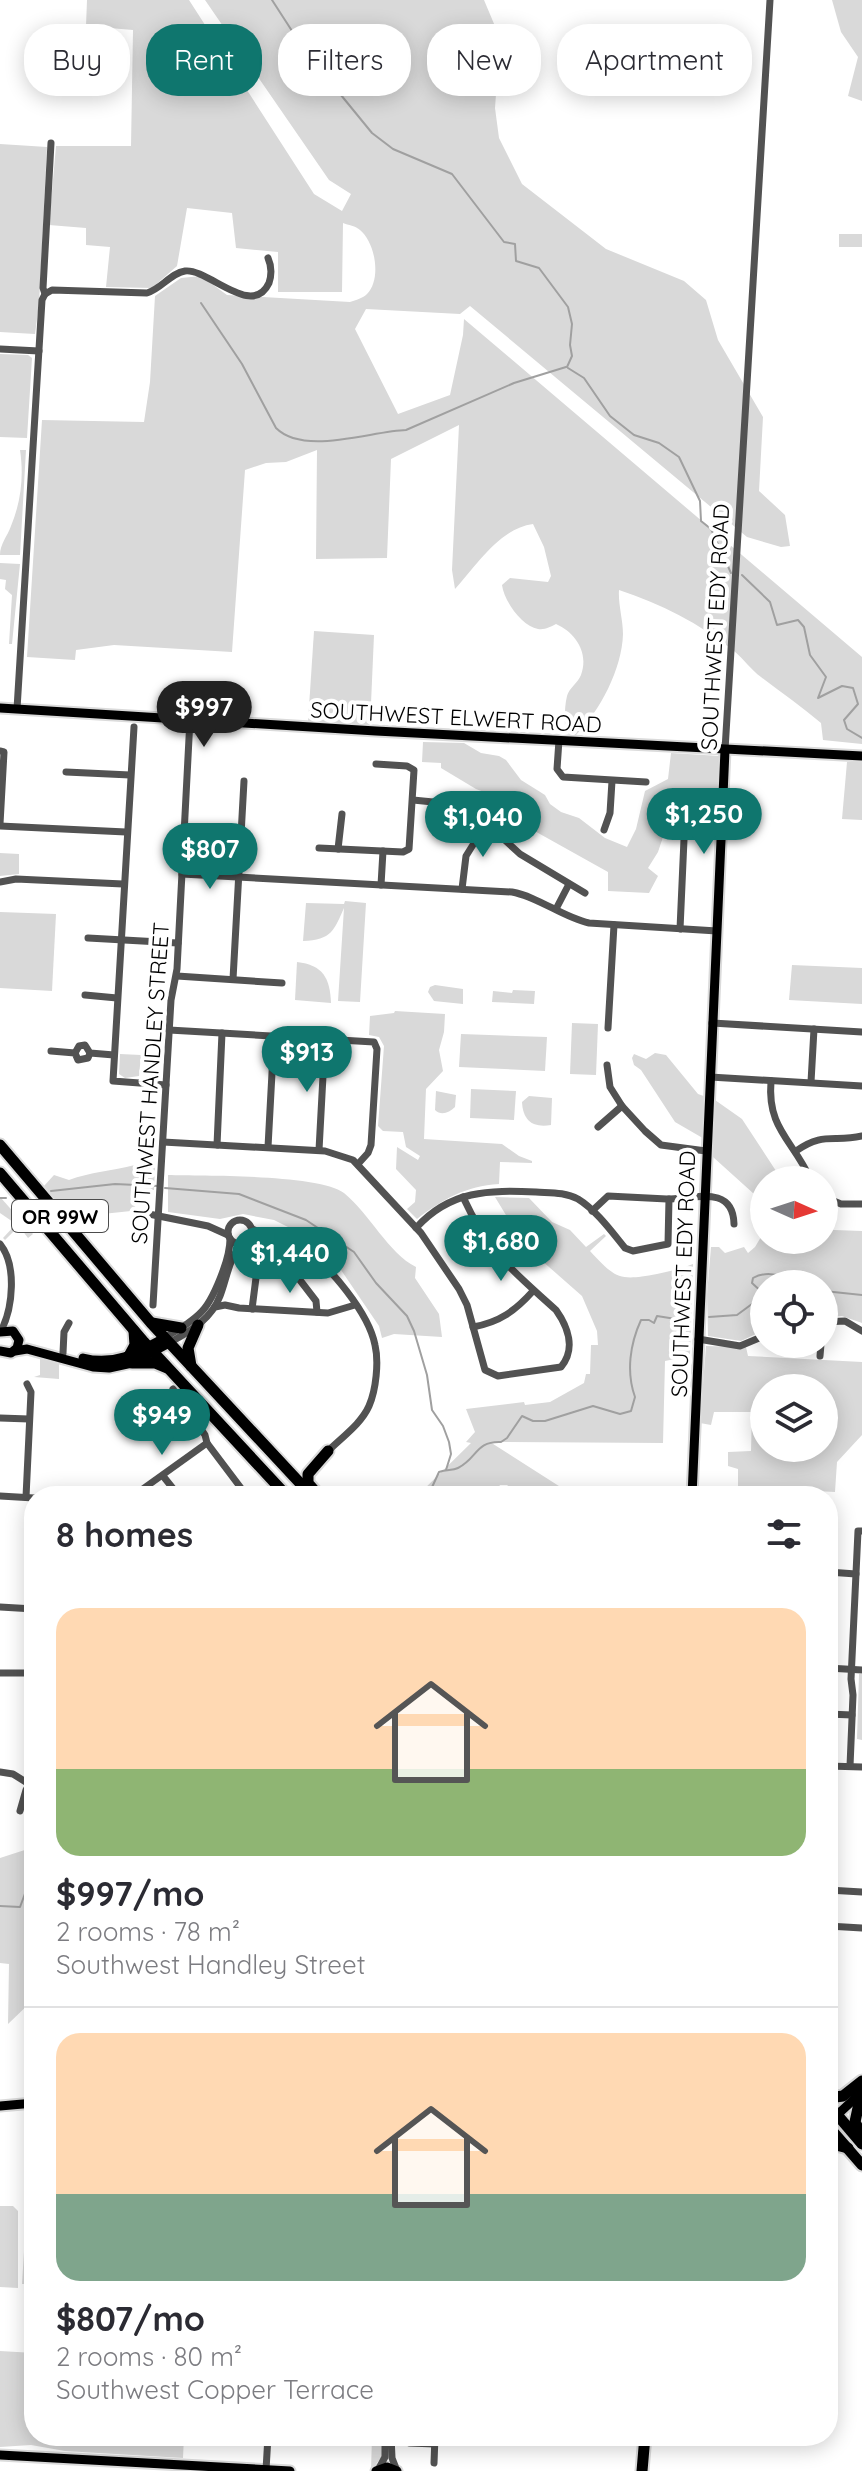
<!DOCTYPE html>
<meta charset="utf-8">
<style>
:root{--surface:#fff;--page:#f7f7f7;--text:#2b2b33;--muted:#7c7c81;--line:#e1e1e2;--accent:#0f766e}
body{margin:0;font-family:Quicksand,sans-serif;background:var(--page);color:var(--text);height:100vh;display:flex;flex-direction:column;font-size:30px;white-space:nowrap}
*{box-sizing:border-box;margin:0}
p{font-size:26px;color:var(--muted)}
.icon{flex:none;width:44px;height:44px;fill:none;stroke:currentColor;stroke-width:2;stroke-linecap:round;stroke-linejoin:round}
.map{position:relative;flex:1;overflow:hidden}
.sheet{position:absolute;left:24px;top:1486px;width:814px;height:960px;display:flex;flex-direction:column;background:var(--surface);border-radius:32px;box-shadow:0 4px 20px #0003}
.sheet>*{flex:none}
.banner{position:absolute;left:24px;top:24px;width:814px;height:72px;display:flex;gap:16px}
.needle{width:52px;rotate:93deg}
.controls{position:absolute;left:750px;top:1166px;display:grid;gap:16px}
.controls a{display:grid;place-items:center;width:88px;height:88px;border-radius:50%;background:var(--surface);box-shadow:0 4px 20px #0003;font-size:40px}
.price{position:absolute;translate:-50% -68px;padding:0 18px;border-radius:28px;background:var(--accent);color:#fff;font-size:26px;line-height:52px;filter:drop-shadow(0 2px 4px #0008)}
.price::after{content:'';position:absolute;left:50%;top:48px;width:24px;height:18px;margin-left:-12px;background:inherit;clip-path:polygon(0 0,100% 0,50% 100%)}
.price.selected{background:#222;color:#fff}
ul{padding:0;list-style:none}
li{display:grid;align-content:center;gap:16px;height:424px;padding:0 32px}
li+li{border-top:2px solid var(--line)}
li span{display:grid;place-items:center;height:248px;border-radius:24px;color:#555}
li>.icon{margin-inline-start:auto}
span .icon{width:144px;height:144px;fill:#fffc;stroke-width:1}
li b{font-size:34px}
h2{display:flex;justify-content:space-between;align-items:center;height:96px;padding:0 32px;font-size:34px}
.chip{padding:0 28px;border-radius:32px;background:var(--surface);box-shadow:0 4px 20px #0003;font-size:28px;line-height:72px}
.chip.selected{background:var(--accent);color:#fff}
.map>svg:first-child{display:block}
.green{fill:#d9d9d9;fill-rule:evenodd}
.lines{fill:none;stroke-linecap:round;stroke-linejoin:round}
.stream{stroke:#a0a0a0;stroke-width:2}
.major-casing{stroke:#dbdbdb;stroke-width:13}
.highway-casing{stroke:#dbdbdb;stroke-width:15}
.minor{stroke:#525252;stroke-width:7}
.major{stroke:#000;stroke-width:9}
.highway{stroke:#000;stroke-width:11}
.labels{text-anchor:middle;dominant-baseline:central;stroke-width:8;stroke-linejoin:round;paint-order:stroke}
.shield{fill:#fff;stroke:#4c4c4c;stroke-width:2}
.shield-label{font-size:20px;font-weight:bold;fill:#000}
.street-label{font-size:22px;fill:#000;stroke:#fff}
</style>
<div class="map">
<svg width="862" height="2471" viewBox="0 0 862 2471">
<rect width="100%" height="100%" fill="#fff"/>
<!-- green -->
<g class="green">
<path d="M87,0H189L314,194L342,211L351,194L329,180L205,0H484L500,38L495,108L499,138L522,184L606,249L684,281L706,300L718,340L763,417L759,491L785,515L790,546L781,547L747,537L470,306L460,314L366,309L355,329L398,414L450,395L463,335L464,319L862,657V744L823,740L821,723C802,707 782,693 761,677C751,670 744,659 734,651C699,623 661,604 619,590C618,604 623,620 623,634C622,669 600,711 576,735L565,734C565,722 564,708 567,696C569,688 578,683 581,675C589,653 576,633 556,624C550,627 545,630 538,629C522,626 504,601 502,585L510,578L548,582L551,576L544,547L533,524C500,528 476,566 455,589L452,570L459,425L391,459L387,558L316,559L317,450L286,462L266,463L245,470L232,652L114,645L76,650L75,660L27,657L42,420L144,422L150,382L155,296L181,278L201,276L227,295L350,302C356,300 363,298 367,294C382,279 375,242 360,230C356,226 348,225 343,223L342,292H278V252L236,248L232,213L187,208L177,266L152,288L106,287L110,247L86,245V228L49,225L56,146H131L133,30L86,26Z"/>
<path d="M832,0H862V101L848,96L858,57L841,32Z"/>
<path d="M0,144L47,147L39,304L35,334L0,332Z"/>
<rect x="839" y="234" width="23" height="13"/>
<path d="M0,354L28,355L32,358L27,438L0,437Z"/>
<path d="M20,450H26L20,555H0C0,544 7,537 11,526C21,502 24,476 20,450Z"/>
<path d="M0,563L20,564L12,644H9L12,595L5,589L6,580L0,579Z"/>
<path d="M314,631L374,635L370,726L308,722Z"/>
<path d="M423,742L464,743L481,753L499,756L506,760L521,780L545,795L550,804L561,812L579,818L605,838L627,847L636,829L645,791L668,779L671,753L720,756C720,764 722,775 720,783C715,798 684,813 670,816L658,852L648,868L658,876L649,893L608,891V872L531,829L523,816L497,797L476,789L441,768V763L422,762Z"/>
<path d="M847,762H862V820L842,819Z"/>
<path d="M0,853L19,854V874L0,876Z"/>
<path d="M345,901L366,903L360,1002L338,1001L344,908C334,930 332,940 303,941L306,903L344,904Z"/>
<path d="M0,912L56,914L52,991L0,988Z"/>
<path d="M297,962C323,965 330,978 331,1003L295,1000Z"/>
<path d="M792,965L862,968V1004L789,1000Z"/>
<path d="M435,985L463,989V1004L434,1001L428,992L430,987Z"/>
<path d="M513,990L535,991L534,1004L492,1002L493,991L512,993Z"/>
<path d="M395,1011L445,1014L444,1032L439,1050L443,1071L426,1089L424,1139L502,1144L519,1156L532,1161V1163L500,1162L499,1184C466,1186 443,1199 417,1219L407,1209L415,1202L416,1190L396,1169L397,1147L418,1160L420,1156L406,1147L403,1132L383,1131L378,1126L384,1046L379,1037L369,1035L370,1016L394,1013Z"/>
<path d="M572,1023L598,1024L596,1075L570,1074Z"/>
<path d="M461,1034L547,1037L545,1071L459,1067Z"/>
<path d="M655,1053L666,1055L698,1094L715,1100L742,1119L778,1174L781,1180H764V1230L754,1194L713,1157V1144L675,1122L641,1070L634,1065L632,1058L634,1054L646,1059Z"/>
<path d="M120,1054L141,1055L139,1076L125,1078L119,1074Z"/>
<path d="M471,1089L516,1091L514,1120L470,1118Z"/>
<path d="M436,1091L456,1095L455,1107C449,1113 441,1116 435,1110Z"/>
<path d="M529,1096L552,1098L551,1125C533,1128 523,1121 522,1102Z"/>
<path d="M135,1165L155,1166L154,1190H139L138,1203L131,1211L93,1215L73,1222L44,1186L54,1175L69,1180C90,1172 112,1171 135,1165Z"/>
<path d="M168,1175C204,1176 319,1174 344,1193C370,1214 388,1253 416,1267L415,1278L439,1314L442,1337L394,1334L382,1338L379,1326L339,1267C321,1258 324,1243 300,1239L294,1230L274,1220L243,1214L220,1219L168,1212Z"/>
<path d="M0,1197L1,1198L33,1234L28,1238L19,1226L5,1240L3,1238L16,1224L0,1213Z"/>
<path d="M495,1197L529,1198L552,1222L570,1230L586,1247L604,1234L606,1236L590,1251C616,1279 619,1281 657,1274C670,1271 681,1269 693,1264L690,1356L665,1361L663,1443L490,1442L562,1488L557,1496H522L507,1485H500L493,1496H417L471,1443L466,1442L475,1432L466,1409L524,1402L525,1405L550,1402L584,1383L586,1374H590L591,1345H598L597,1331L582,1296L524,1245Z"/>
<path d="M824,1227L834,1230L862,1231V1323L842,1316L824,1317V1284H764V1330L741,1341L708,1336L707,1295L711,1247H719L725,1253L744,1247L748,1253L755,1247L764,1232V1240H824Z"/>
<path d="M706,1346L746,1347L748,1356L862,1362V1435L837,1462L835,1492L738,1487V1469L728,1466V1452L751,1451L752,1412H714L711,1425L700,1423ZM764,1388H824V1448H764Z"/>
<path d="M40,1358L59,1362V1379L34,1377L40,1375Z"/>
<path d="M859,1674H862V1740L857,1739Z"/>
<path d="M34,1847V1999L8,2024L9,1964L0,1963V1858Z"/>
<path d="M29,2170H34L30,2266L34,2285L30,2282V2284H22Z"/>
<path d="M0,2206H13L18,2211V2288L0,2287Z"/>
<path d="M0,2351L34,2353V2436H184L183,2458L65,2451L31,2445L0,2447Z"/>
<path d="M372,2436H382L383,2455L371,2471Z"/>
</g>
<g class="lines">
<!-- stream -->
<g class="stream">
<path d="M272,0L305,51L372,133L393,149L452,174L504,242L515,244L516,261L539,268L568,307L572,324L570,345L572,356L567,367"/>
<path d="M201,303L242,364L276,428C304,456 371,431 406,430L514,383L566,367"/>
<path d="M568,368L584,378L610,416L634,435L659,443L679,457L700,501L701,521L711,529L731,573"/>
<path d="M742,575L770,602L777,625L798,620L804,627L810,655L826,677L818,698L842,686L853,688L858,704L844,720L847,729L862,738"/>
<path d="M165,1188L239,1194L306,1220L354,1252L376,1283L407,1316L414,1331L427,1375L432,1410L443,1426L449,1442L451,1454L446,1470"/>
<path d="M51,1191L115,1184L158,1186"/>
<path d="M0,1198H6"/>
<path d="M824,1291L862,1295"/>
<path d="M764,1294L752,1283L753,1278C767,1270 785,1276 799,1284"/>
<path d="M709,1317L737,1315L756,1301L764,1300"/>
<path d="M414,1496H428L439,1472C447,1469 452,1471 458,1468C478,1458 475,1441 501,1442L507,1438L522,1416L533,1421H545L593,1406L620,1414L631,1411L635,1397C626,1372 630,1344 641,1320H649L654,1323L657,1316L682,1320L688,1317"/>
<path d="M0,1906L20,1907L26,1891L34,1888"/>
</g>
<defs>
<g id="major">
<path d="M0,708L376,731L862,756"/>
<path d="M0,1332L13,1331L19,1340L17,1348L11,1353L0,1351"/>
<path d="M15,1351L27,1349L93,1367L109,1368L132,1363L169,1343"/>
<path d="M83,1358C114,1366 137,1353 164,1338"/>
<path d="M692,1496L725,750"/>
<path d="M0,2106L34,2103"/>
<path d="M837,2115L862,2092"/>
<path d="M0,2455L290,2471"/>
<path d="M376,2471L387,2467L397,2471"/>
</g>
<g id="highway">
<path d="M0,1145L151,1323L312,1496"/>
<path d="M0,1173L144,1342L287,1496"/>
<path d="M152,1323L181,1328"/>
<path d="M129,1356L135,1345L134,1331"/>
<path d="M132,1363H155L167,1368"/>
<path d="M191,1366L188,1348L198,1325"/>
<path d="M315,1491L308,1483V1474L328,1451"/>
<path d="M861,2094L855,2122L862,2135"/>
<path d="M828,2098L843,2096L862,2081"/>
<path d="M828,2104L862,2144"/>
<path d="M828,2126L862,2165"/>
<path d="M828,2143L848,2148"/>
<path d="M642,2471L645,2436"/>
</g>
</defs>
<!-- major casing -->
<use href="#major" class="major-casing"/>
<!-- highway casing -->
<use href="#highway" class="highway-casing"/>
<!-- minor -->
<g class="minor">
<path d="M45,294L52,290L147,293C161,289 171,273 185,271C208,268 252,319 269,283C272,274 272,267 268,258"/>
<path d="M0,349L39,351"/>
<path d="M17,709L42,300L45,294L43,288L51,143"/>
<path d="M134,727L113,1081L166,1085"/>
<path d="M559,740L557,769L563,777L646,782"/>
<path d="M725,750L770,0"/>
<path d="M0,751L4,752L0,824"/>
<path d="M66,772L130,775"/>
<path d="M413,800L453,804L495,831L520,854L585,893"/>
<path d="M0,826L126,832"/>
<path d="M604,830L610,813L612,781"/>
<path d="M319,848L403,852L409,849L414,770L407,766L376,764"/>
<path d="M338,849L342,814"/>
<path d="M182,874L512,892C539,897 562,917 589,923L717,931"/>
<path d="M0,882L16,879L123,884"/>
<path d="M381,885L383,851"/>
<path d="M462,889L466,856L486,824"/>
<path d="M556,909L569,884"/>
<path d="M680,929L685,817"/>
<path d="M88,938L178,943"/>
<path d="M177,976L282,983"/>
<path d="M233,979L244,781"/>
<path d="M85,995L117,998"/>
<path d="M712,1023L862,1032"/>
<path d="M608,1028L614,925"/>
<path d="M169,1030L374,1042L377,1049L371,1145L368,1153L358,1164"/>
<path d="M51,1051L75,1053L78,1060L88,1058L90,1053"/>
<path d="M75,1053L79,1046L85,1045L90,1053L114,1055"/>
<path d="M607,1065L610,1087L622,1106L645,1131L661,1145L706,1151"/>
<path d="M710,1077L862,1086"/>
<path d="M771,1081C767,1129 793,1140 811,1180"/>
<path d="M811,1082L814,1029"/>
<path d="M598,1127L622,1106"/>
<path d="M163,1142L325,1151L353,1160L421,1233L459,1289L467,1305L485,1370L498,1376L561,1367C576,1349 568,1327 556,1310C511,1269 490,1255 463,1197"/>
<path d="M217,1145L222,1033"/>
<path d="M268,1147L274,1036"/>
<path d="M319,1150L325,1039"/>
<path d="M796,1151C824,1131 834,1143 862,1136"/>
<path d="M824,1197L841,1204H862"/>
<path d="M592,1211L608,1196C627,1197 647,1198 667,1199C693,1199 733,1184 734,1224"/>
<path d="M139,1212L208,1226L228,1235"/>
<circle cx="240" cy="1232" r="12"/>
<path d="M416,1228C450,1190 489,1190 536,1192C550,1193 565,1192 578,1199C596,1210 612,1232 625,1248L633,1251L668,1244L669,1199"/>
<path d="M252,1229C266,1235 291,1242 303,1249C330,1265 369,1314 375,1345C379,1362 376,1390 369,1406C361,1424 342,1437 328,1451"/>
<path d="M0,1244C17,1265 13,1308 1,1331"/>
<path d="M153,1305L171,1000L177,969L190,719"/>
<path d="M215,1307L225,1305L239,1308L328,1313L355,1305"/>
<path d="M252,1309L257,1270L263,1266L296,1275L316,1301L317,1312"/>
<path d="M824,1322L845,1321L862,1331"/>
<path d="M473,1327C500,1322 515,1311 533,1291"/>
<path d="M164,1338C201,1316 208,1312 223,1271C227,1260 230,1251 230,1239"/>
<path d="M698,1339L740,1346L764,1336"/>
<path d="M169,1343C190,1331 211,1320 220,1296C227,1278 229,1257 243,1243"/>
<path d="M63,1353L64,1332L69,1323"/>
<path d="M820,1356L821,1344"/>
<path d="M173,1389L205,1435L207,1443L247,1496"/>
<path d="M0,1418L29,1419"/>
<path d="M163,1476L179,1496"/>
<path d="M729,1494V1496"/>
<path d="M0,1496L34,1498"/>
<path d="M133,1496L207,1443"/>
<path d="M26,1497L31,1392L27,1384"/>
<path d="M828,1572L856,1574"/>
<path d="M0,1607L34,1609"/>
<path d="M828,1668L862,1670"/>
<path d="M0,1673H34"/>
<path d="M828,1714L852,1715"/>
<path d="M828,1766L862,1767"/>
<path d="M850,1766L853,1695L851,1679L858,1531H862"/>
<path d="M0,1772L13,1774L29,1784"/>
<path d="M20,1811L26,1790L34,1778"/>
<path d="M828,1890L862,1892"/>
<path d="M828,1926L862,1928"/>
<path d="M270,2436L337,2439L345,2436"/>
<path d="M391,2436L392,2458L397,2471"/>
<path d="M409,2443L435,2444"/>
<path d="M434,2463L435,2436"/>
<path d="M266,2470L268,2436"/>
<path d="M378,2470L385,2457V2436"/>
</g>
<!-- major -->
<use href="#major" class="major"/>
<!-- highway -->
<use href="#highway" class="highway"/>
</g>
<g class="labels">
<!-- shield labels -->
<rect class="shield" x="12" y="1200" width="96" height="32" rx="6"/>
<g class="shield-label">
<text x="60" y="1216">OR 99W</text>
</g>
<!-- street labels -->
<g class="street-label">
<text transform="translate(715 627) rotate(-87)">SOUTHWEST EDY ROAD</text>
<text transform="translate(456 717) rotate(3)">SOUTHWEST ELWERT ROAD</text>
<text transform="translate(150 1083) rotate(-86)">SOUTHWEST HANDLEY STREET</text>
<text transform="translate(683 1274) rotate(-88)">SOUTHWEST EDY ROAD</text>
</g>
</g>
</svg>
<div class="controls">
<a><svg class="needle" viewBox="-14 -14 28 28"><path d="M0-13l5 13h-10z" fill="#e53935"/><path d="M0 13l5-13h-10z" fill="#7c7c81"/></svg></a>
<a><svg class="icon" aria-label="locate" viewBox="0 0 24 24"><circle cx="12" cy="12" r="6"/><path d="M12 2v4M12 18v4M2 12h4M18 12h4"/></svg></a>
<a><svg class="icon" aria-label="layers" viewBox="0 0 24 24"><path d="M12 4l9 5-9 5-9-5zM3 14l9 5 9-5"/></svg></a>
</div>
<b class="price selected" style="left:204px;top:749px">$997</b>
<b class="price" style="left:704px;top:856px">$1,250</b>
<b class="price" style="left:483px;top:859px">$1,040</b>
<b class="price" style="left:210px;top:891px">$807</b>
<b class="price" style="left:307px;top:1094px">$913</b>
<b class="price" style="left:501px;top:1283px">$1,680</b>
<b class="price" style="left:290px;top:1295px">$1,440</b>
<b class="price" style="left:162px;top:1457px">$949</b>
<div class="banner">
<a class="chip">Buy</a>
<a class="chip selected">Rent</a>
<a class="chip">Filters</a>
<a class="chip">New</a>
<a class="chip">Apartment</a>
</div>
<section class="sheet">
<h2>8 homes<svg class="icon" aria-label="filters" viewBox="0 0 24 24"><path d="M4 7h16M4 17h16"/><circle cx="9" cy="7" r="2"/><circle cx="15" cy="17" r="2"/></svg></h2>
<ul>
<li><span style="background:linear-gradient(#ffd9b3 65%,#8fb573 0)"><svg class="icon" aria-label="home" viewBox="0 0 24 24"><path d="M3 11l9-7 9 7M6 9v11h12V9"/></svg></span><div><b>$997/mo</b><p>2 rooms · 78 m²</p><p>Southwest Handley Street</p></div></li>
<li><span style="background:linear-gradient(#ffd9b3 65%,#7fa58c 0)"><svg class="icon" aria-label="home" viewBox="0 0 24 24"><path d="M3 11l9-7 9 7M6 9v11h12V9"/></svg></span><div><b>$807/mo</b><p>2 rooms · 80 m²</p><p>Southwest Copper Terrace</p></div></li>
</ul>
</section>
</div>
